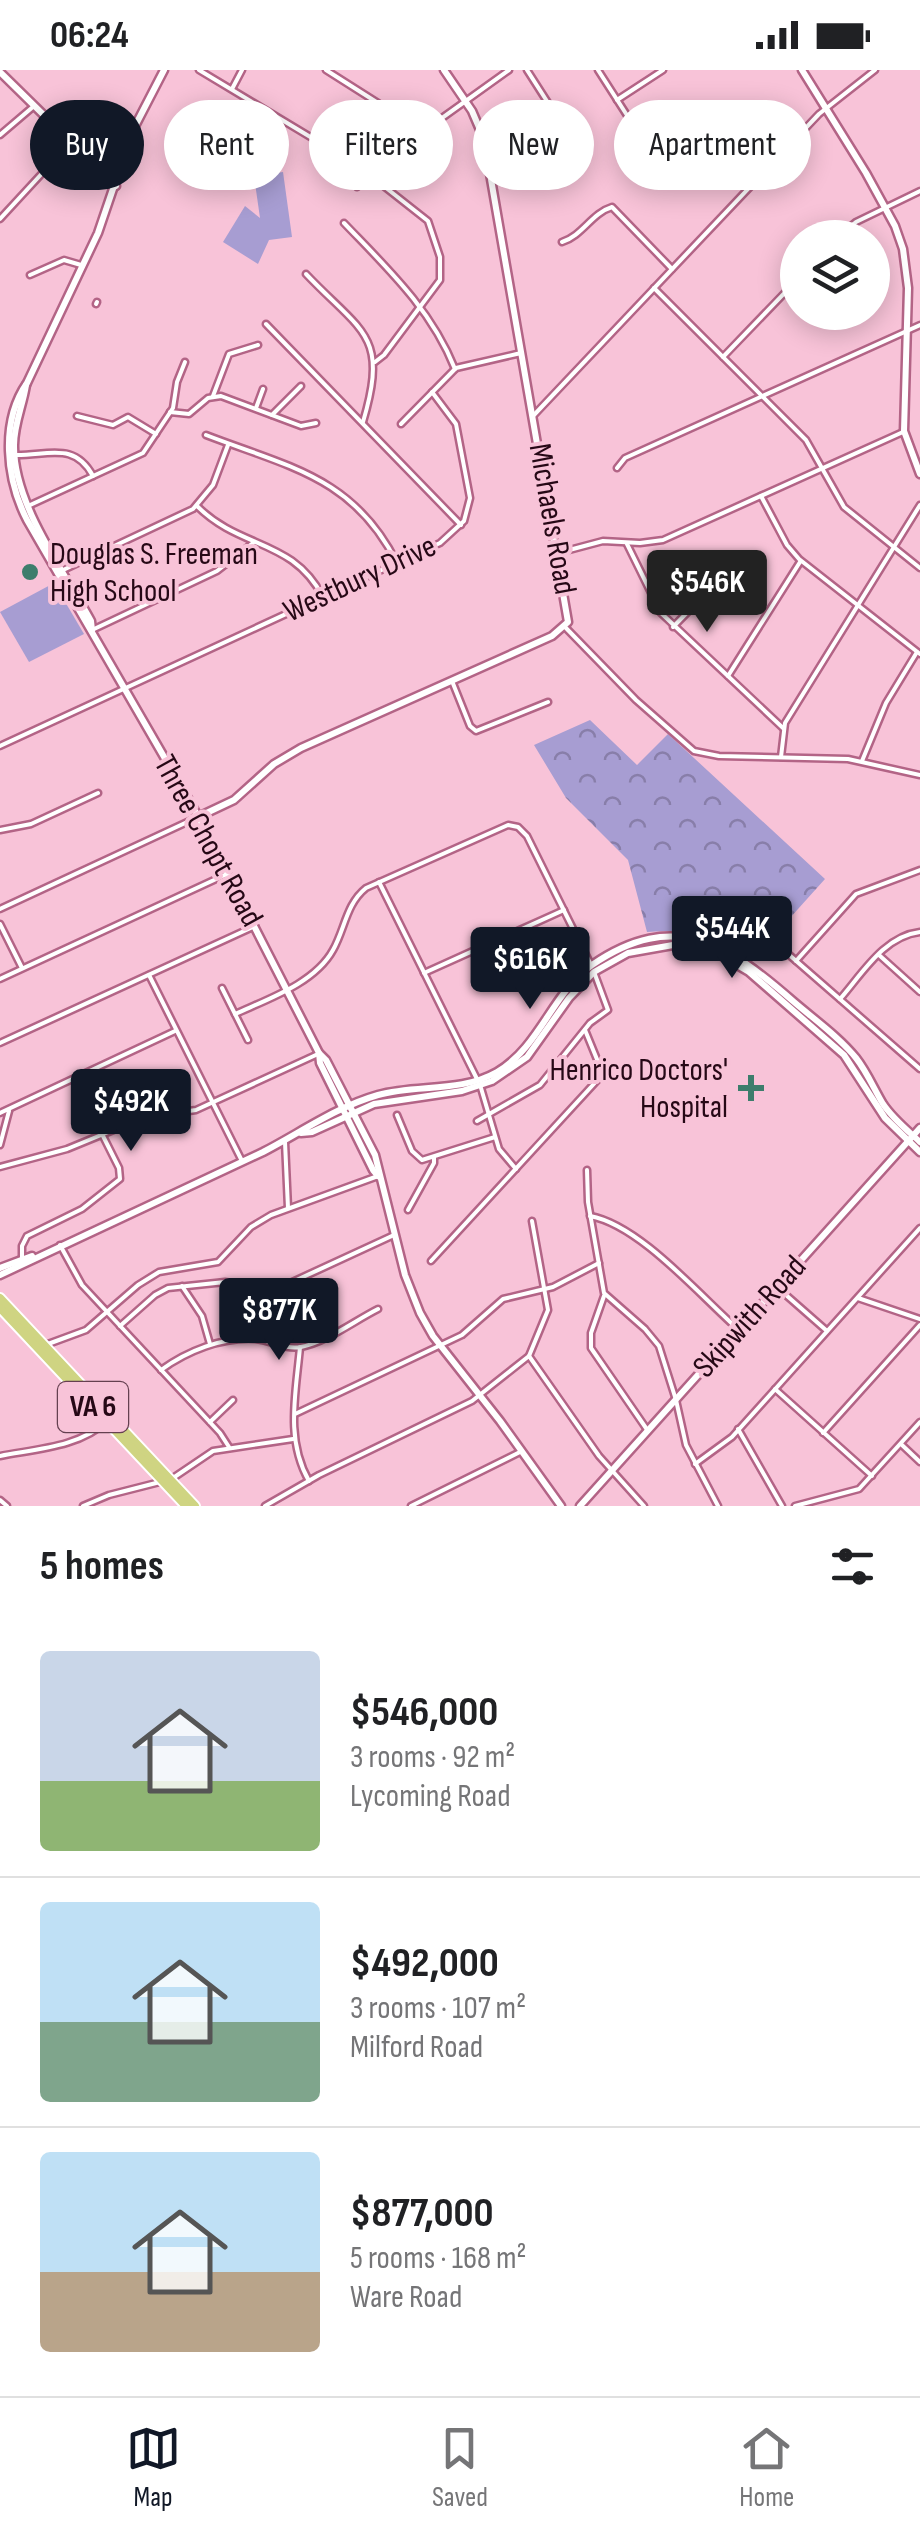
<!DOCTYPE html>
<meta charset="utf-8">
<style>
:root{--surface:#fff;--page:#f6f6f6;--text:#202124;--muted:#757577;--line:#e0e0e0;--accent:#111827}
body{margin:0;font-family:"Sofia Sans Condensed",sans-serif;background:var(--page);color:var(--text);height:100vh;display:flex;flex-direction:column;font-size:38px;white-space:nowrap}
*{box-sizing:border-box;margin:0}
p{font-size:32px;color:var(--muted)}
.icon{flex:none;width:55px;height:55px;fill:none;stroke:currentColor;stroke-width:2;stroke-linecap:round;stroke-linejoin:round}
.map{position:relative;height:1436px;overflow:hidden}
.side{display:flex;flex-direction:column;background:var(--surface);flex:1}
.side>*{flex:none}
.banner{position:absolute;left:30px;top:30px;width:860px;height:90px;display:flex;gap:20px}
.controls{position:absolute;left:780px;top:150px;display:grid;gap:20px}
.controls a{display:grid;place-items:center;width:110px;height:110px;border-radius:50%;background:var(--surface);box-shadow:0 5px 25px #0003;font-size:50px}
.price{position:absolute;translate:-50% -85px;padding:0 22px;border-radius:10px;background:var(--accent);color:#fff;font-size:32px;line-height:65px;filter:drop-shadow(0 2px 5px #0008)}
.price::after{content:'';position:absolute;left:50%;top:60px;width:30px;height:22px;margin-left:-15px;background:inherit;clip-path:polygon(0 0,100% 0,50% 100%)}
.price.on{background:#222;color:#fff}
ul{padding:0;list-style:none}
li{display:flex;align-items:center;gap:30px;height:250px;padding:0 40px}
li+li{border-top:2px solid var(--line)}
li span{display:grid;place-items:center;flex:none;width:280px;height:200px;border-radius:10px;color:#555}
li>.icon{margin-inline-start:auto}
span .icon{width:120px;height:120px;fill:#fffc;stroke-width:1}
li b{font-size:42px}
h2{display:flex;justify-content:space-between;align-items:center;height:120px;padding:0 40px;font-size:42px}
.chip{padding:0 35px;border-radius:45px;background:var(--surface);box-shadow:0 5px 25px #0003;font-size:35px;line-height:90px}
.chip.on{background:var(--accent);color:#fff}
.status{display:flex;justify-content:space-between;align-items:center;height:70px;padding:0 50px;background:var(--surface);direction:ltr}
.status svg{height:28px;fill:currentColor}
.tab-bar{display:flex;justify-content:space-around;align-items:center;height:140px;border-top:2px solid var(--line);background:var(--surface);font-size:28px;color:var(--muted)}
.tab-bar a{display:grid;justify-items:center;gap:5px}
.tab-bar .on{color:var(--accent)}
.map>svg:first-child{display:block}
.park{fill:url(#park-crowns)}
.pitch{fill:#a79dd2}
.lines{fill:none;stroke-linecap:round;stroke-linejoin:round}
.street-casing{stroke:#b36486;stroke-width:9}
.secondary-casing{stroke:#b36486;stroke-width:11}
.primary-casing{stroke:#fff;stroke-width:12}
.street{stroke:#fff;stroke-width:4}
.secondary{stroke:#fff;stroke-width:6}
.primary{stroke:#cfd482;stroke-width:8}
.poi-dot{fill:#3d7d6c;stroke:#f8c3d8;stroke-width:4}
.labels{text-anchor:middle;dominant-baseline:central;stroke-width:8;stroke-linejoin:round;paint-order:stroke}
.shield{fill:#f8c3d8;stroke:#654050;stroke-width:2.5}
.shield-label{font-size:30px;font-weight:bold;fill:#260816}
.street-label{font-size:32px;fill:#260816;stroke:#f8c3d8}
.poi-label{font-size:32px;fill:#260816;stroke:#f8c3d8;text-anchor:start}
</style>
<div class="status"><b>06:24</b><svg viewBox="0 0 49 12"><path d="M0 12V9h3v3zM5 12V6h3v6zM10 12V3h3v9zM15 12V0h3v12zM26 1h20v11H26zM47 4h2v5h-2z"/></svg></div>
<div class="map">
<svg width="920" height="1436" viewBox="0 0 920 1436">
<defs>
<pattern id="park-crowns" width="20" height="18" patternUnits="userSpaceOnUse" patternTransform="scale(2.5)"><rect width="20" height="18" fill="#a79dd2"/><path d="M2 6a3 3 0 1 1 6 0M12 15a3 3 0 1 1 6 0" fill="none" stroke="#887ea9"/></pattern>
</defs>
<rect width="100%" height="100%" fill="#f8c3d8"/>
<!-- park -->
<path class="park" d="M590,650L637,695L668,664L825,809L754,888C724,865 684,859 647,862L628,790L566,728L534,675Z"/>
<!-- pitch -->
<g class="pitch">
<path d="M283,102L292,167L269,170L258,194L223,172L245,136L260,148L254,106Z"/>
<path d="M54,513L84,564L29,592L0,542Z"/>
</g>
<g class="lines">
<defs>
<g id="street">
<path d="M199,0L357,95L428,151L440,187V210L384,285L375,292"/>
<path d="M326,0L378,33L409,72"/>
<path d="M527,0L582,86"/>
<path d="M598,0L639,64L685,111"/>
<path d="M232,19L242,0"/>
<path d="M617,30L663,0"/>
<path d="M0,65L34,36"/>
<path d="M654,80L711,42L728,37L769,96"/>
<path d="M357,117L375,96L509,0"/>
<path d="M0,149L71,72"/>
<path d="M344,153C388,199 431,239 455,299"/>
<path d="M837,168L856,152L920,121"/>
<path d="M562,172C582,166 592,143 612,137L672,199"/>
<path d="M306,204C362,263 389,264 363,352"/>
<path d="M30,205L64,190L81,195"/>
<path d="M654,218L806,370L844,437L920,498"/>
<path d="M96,234L97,232"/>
<path d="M266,254L461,455"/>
<path d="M723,287L798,209"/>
<path d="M213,326L229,284L258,275"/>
<path d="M256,338L263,319"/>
<path d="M170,342L189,344L208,328L221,326L301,356L316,353"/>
<path d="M272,345L301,316"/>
<path d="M534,345L819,44L875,0"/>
<path d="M77,346L113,355L128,347L156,364"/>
<path d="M401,354L456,298L521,283"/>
<path d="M206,365C289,397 354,407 397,493"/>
<path d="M14,385C48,386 74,371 93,406"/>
<path d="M617,398L625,388L920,255"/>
<path d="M761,426L787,475L799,489L920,584"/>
<path d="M28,436L143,383L173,338L177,312L185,292"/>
<path d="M197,436C241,480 292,468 323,527"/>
<path d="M627,474L661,543L783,658"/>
<path d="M558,483L603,471L640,473L663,470L903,362"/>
<path d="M61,501L193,439L213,415L228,375"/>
<path d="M565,557L636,630L694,681L719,686L848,689L920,705"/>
<path d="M673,557L718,511"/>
<path d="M92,560L217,501L253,473"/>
<path d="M728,606L800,492"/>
<path d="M452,611L470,656L476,661L548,632"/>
<path d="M0,676L440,473L464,451L470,428L456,354L432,322"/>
<path d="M781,687L785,653L920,435"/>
<path d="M862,691L886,633L917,582"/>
<path d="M0,760L31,754L98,723"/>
<path d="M379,812L477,1009"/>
<path d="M0,839L198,747"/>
<path d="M0,854L22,898"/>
<path d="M779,876L920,999"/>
<path d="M879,885L920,922"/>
<path d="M796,891L856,824L920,800"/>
<path d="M424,903L564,840"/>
<path d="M149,905L242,1091"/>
<path d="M0,909L227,804"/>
<path d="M222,918L248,970"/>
<path d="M840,929C862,904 884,866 920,862"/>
<path d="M235,944C268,929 315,913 333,880C345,859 346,834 366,818L508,755L518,757L527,766L590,893"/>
<path d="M0,973L255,856"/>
<path d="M481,1018L499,1079L516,1099"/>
<path d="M0,1043L175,961"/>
<path d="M397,1045L412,1081L422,1090L495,1067"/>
<path d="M477,1051L540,1015L590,953L608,940L594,902"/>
<path d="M285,1072L288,1138"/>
<path d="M0,1075L9,1041"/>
<path d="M0,1097L67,1079L145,1047L196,1040L318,984"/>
<path d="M587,1100L588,1132L604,1223L645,1259L659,1276L676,1330L686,1375L718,1436"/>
<path d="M408,1140L434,1093V1087"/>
<path d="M590,1146C640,1155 700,1226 739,1260"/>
<path d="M60,1175L82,1215L220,1363L229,1377"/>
<path d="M22,1189V1176L27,1166L82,1139L120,1109L119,1098L102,1064"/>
<path d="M431,1191L603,1004L585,960"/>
<path d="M182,1216L202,1246L210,1274"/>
<path d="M778,1218L827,1261"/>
<path d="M604,1226L591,1263V1278L648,1361"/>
<path d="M858,1228L920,1249"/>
<path d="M120,1256L155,1225L168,1218L225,1212L277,1219L394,1165"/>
<path d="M48,1274L86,1260L138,1215L159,1202L218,1192L251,1157L271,1145L378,1106"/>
<path d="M300,1277C296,1323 285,1369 309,1411"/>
<path d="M529,1286L599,1386L644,1436"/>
<path d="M161,1300C187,1281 222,1267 255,1269C271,1270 284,1280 301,1277C327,1272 354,1251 378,1239"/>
<path d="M775,1319L872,1406"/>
<path d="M295,1344L462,1265L503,1229L553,1217L599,1193"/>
<path d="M210,1352L233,1330"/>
<path d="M738,1359L782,1436"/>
<path d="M823,1363L920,1255"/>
<path d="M902,1375L920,1392"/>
<path d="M0,1386C36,1379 80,1377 107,1351"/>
<path d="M695,1394L732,1367L920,1158"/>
<path d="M173,1408L213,1381L293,1369"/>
<path d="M0,1430L7,1436"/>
<path d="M83,1436L109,1425L160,1412"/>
<path d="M265,1436L319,1405L472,1331L529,1286L548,1240L532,1151"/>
<path d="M411,1436L522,1381"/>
<path d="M795,1436L859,1419L920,1352"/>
</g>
<g id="secondary">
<path d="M164,0L133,60L98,163L27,313C0,352 6,409 27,450L193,737L319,983L320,993L373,1100L378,1106"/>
<path d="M802,0L866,103L895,156L903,179L908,218L904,361L920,404"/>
<path d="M0,2L116,116"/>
<path d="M26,315C23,335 14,354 14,375C13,434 64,501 91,551L92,560"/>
<path d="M198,747L234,730L274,694L301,678L552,566L568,552L484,69L472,41L444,0"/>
<path d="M320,984L326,990L375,1085L405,1205L420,1243L433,1266L500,1351L561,1436"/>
<path d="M301,1063L312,1062L374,1034L462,1021L492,1011L527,987L569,928L594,902L628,883L673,875L715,882L749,902L844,985L885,1048L920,1082"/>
<path d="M0,1198L32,1186"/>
<path d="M0,1205L263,1082C300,1063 336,1037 378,1025C417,1014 460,1023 497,1002C540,977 552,923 592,895C675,838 729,875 794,932C815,950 839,967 856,988C867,1002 874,1019 883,1034C893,1049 907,1060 920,1072"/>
<path d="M580,1436L920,1058"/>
</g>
<g id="primary">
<path d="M0,1228L195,1436"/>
<path d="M0,1238L186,1436"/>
</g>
</defs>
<!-- street casing -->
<use href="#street" class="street-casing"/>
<!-- secondary casing -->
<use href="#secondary" class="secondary-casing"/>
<!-- primary casing -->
<use href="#primary" class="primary-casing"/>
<!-- street -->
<use href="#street" class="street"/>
<!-- secondary -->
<use href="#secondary" class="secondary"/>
<!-- primary -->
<use href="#primary" class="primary"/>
</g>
<!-- markers -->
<g class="poi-dot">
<circle cx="30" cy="502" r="10"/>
<path d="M746 1003h10v10h10v10h-10v10h-10v-10h-10v-10h10z"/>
</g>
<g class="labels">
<!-- shield labels -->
<rect class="shield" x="58" y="1312" width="70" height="50" rx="8"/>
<g class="shield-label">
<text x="93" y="1337">VA 6</text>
</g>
<!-- street labels -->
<g class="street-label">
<text transform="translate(552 449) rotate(80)">Michaels Road</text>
<text transform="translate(360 509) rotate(-25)">Westbury Drive</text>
<text transform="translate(208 771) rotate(61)">Three Chopt Road</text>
<text transform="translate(750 1247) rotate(-48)">Skipwith Road</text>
</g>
<!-- poi labels -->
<g class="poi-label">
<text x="50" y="484">Douglas S. Freeman<tspan x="50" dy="37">High School</tspan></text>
<text x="728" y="1000" text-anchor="end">Henrico Doctors'<tspan x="728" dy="37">Hospital</tspan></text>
</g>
</g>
</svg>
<div class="controls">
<a><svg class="icon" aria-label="layers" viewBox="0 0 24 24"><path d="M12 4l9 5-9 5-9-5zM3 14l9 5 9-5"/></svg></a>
</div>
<b class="price on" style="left:707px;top:565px">$546K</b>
<b class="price" style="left:732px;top:911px">$544K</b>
<b class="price" style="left:530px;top:942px">$616K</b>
<b class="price" style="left:131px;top:1084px">$492K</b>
<b class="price" style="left:279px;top:1293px">$877K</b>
<div class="banner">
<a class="chip on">Buy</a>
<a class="chip">Rent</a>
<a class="chip">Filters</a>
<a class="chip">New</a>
<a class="chip">Apartment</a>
</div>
</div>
<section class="side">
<h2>5 homes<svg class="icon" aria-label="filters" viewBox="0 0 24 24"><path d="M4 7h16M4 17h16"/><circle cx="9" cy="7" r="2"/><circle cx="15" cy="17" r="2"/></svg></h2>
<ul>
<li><span style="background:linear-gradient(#c9d6e8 65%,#8fb573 0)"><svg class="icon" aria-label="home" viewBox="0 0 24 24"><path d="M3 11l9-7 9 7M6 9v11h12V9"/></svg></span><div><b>$546,000</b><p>3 rooms · 92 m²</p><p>Lycoming Road</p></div></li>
<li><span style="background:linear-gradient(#bfe0f5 60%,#7fa58c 0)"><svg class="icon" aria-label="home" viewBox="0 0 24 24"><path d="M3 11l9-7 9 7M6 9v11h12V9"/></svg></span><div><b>$492,000</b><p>3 rooms · 107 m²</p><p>Milford Road</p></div></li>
<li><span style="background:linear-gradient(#bfe0f5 60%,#b9a48a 0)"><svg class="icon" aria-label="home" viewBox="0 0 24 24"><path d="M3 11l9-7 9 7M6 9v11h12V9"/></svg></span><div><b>$877,000</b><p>5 rooms · 168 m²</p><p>Ware Road</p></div></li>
</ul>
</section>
<nav class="tab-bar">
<a class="on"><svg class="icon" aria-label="map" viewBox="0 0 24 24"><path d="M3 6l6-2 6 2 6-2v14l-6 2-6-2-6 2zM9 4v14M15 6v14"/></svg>Map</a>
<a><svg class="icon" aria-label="saved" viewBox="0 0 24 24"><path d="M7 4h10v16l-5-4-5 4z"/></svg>Saved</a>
<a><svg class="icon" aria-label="home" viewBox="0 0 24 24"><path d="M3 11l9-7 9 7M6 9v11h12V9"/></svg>Home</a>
</nav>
